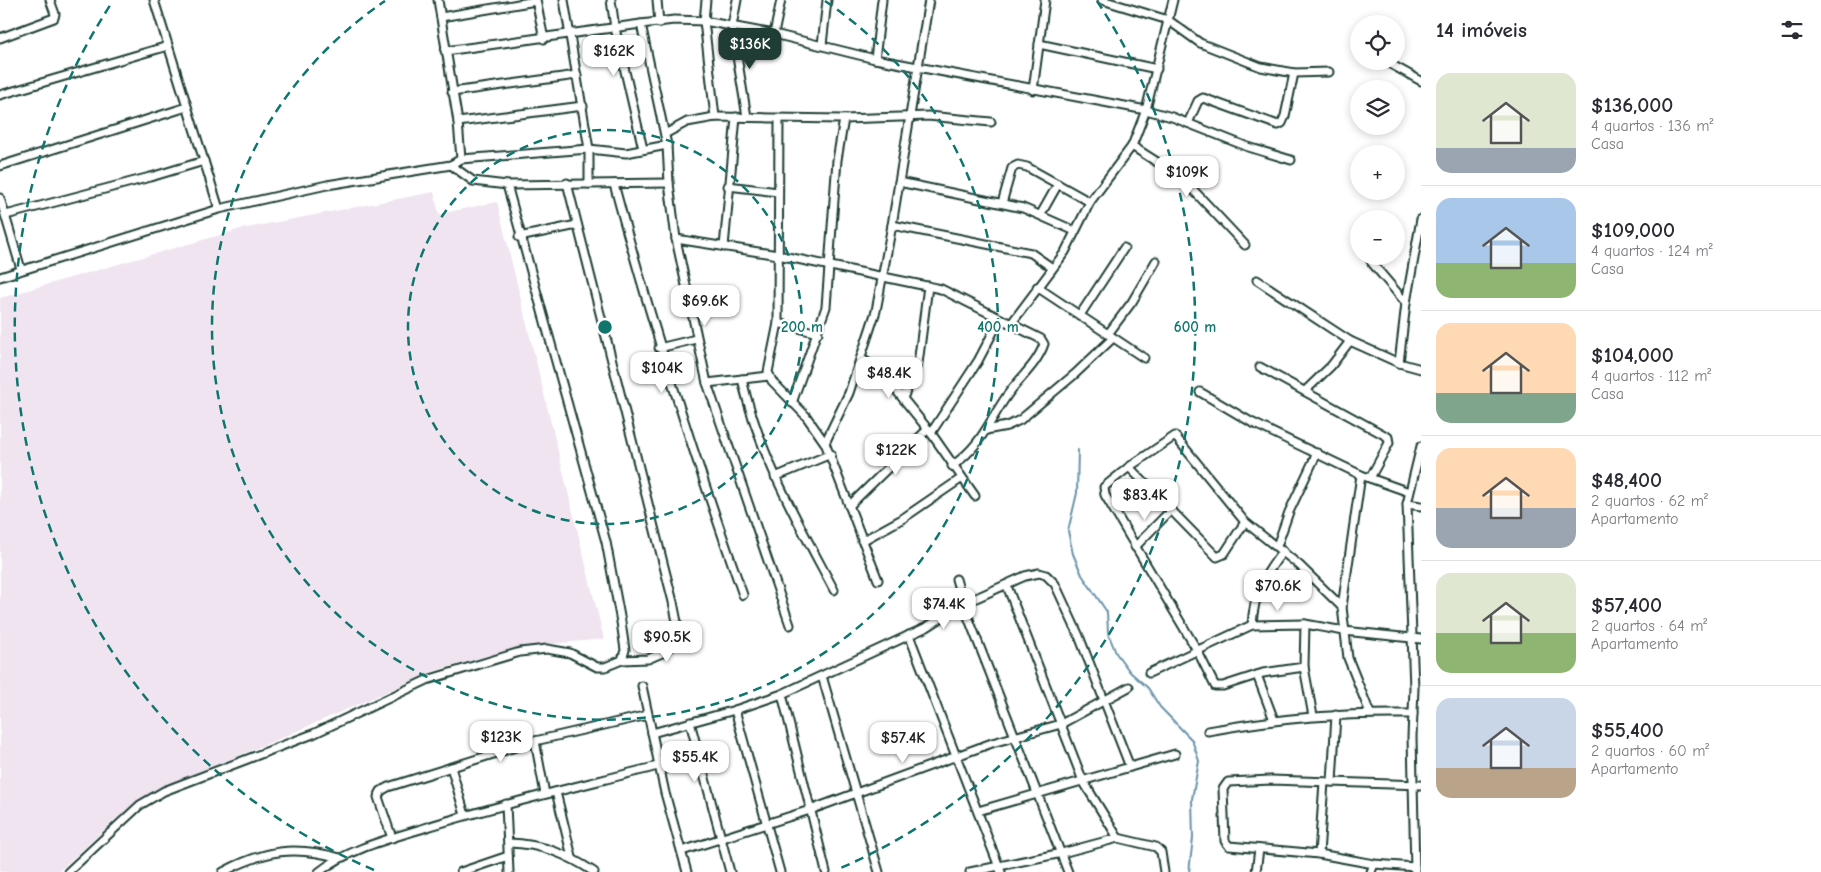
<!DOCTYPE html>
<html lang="pt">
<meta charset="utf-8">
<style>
:root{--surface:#fff;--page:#f2f2f3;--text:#2b2b33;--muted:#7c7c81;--line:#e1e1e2;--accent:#1f3d34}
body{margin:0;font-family:"Comic Neue",sans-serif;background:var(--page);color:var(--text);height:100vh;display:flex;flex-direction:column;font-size:19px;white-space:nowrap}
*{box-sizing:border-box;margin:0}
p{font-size:16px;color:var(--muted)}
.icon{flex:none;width:28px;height:28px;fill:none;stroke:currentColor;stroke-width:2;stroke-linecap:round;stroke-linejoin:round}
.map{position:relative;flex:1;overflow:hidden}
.details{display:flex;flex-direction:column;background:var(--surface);width:400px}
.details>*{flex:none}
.controls{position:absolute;left:1350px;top:15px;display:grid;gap:10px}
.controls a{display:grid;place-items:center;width:55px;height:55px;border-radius:50%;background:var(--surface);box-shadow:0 2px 8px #0003;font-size:25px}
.price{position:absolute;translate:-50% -42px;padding:0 11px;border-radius:10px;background:#fff;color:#222;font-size:16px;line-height:32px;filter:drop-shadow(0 1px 2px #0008)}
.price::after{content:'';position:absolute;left:50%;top:30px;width:15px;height:11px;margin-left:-8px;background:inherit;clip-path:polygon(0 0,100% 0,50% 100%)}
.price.current{background:var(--accent);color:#fff}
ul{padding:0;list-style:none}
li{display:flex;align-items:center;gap:15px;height:125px;padding:0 15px}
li+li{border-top:1px solid var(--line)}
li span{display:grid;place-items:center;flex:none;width:140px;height:100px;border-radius:15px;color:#555}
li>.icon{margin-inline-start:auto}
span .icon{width:60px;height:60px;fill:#fffc;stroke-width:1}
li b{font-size:21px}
h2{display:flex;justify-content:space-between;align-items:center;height:60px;padding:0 15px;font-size:21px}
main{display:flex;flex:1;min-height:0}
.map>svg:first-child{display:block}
.built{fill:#efe4f0}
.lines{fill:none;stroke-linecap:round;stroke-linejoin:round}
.stream{stroke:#6993a9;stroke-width:2}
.minor-casing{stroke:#1f3d34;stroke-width:11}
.minor{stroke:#fff;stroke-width:7}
.ring{fill:none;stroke:#0f766e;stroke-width:2.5;stroke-dasharray:9 6}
.centre{fill:#0f766e;stroke:#fff;stroke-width:2.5}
.ring-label{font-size:15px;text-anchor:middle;font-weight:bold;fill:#0f766e;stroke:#fff;stroke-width:4.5;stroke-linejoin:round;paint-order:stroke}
</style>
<main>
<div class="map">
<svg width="1421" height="872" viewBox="0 0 1421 872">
<rect width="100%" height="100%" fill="#fff"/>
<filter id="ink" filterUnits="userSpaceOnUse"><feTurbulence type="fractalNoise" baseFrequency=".02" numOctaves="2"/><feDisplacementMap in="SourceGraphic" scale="10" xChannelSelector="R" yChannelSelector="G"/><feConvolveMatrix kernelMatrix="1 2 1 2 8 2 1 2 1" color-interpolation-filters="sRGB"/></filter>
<g filter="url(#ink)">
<!-- built -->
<path class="built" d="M434,192L439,214L497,202L604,639L518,647L434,671L279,739L152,791L118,817L58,872H0V298L241,229Z"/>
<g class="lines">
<!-- stream -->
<path class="stream" d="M1078,450L1077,493L1068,531L1073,554L1082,575L1107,612L1108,633L1116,653L1130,672L1148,688L1160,707L1192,740L1199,761L1192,799L1193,838L1189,872"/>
<defs>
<g id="minor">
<path d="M154,0L219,209"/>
<path d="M536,0L544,39"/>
<path d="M564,0L589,149V184"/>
<path d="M611,0L615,28L643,149"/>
<path d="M657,0L659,23"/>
<path d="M706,0L704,21L715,117"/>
<path d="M737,0L732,26L747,117"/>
<path d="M1102,0L1168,20L1200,43L1261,67L1294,73L1329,72"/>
<path d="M441,17L536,1"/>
<path d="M641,24L667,145L669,183L676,239L707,383L790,625"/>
<path d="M774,34L781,0"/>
<path d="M0,38L54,18L55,14L50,0"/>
<path d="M1039,44L1157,69"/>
<path d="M822,45L827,0"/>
<path d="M445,51L641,24L674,20L704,21L774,34L875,59L1146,110L1172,117L1248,147L1291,160"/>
<path d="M875,59L882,0"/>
<path d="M1385,61L1421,81"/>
<path d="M1033,90L1045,0"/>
<path d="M452,92L577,75"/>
<path d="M0,95L168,46"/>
<path d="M779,119L778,323L768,372L772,381L806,416L825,443"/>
<path d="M458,122L583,106"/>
<path d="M1188,123L1198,101L1203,98L1278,125L1282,123L1285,116L1294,73"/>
<path d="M665,134L687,122L715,117L844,119L928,116L991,122"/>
<path d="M1132,146L1182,178L1245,245"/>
<path d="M461,159L589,149L626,153L667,145"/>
<path d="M451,165L473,181L507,185L669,183"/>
<path d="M0,166L187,107"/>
<path d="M899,182L1023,208L1075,231"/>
<path d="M614,184C651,323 695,459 743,595"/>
<path d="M507,185L606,542L621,622L625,650L622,660"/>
<path d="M728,186L778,192"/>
<path d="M0,198L21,269"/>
<path d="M1002,203L1012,168L1018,165L1027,167L1090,202"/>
<path d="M1041,214L1058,184"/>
<path d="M6,215L154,176L204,161"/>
<path d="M1421,219L1406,303L1399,363L1421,369"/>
<path d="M892,225L1031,253L1051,267"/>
<path d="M519,237L577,225"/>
<path d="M676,239L778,255L941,289L1011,324L1065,252L1090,202L1132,146L1146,110L1173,0"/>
<path d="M724,247L736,117"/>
<path d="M1369,256L1372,263L1406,303"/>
<path d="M0,277L219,209L327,185L451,165L461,159L458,122L438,0"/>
<path d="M1257,280L1350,341L1399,363"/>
<path d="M1037,287L1144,358"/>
<path d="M1080,315L1124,248"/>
<path d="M778,323L818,333"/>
<path d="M1108,334L1132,302L1156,261"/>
<path d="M659,348L696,339"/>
<path d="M861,358L883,374L931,433L975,496"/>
<path d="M1260,367L1388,437L1389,443L1370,478"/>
<path d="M742,379C759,455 798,522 834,590"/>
<path d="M707,383L769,376"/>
<path d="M1305,391L1331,366L1350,341"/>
<path d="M1200,392L1251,422L1361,475L1409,492"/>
<path d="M903,398L918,364L928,286"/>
<path d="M792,403L826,307L837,160L844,119"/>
<path d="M986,430L1007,426L1020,420L1075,374L1113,338"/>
<path d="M931,433L978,361L1000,319"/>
<path d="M952,466C981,446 987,425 1006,397C1018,379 1037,365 1044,344L1041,339L1011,324"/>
<path d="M1129,467L1217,557L1224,554L1245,522"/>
<path d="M775,477L831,454"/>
<path d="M1407,504L1421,506"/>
<path d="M849,506L928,429"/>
<path d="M862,541L902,519L962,478"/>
<path d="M1277,546L1289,512L1317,453"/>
<path d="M1135,547L1171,510"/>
<path d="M956,579L963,604L1068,872"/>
<path d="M878,580L825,443L849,393L876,311L892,225L929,0"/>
<path d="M1007,586L1083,781L1118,838"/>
<path d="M1342,607L1361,475"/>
<path d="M1305,624L1304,667L1313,716"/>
<path d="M1252,625C1254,593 1263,577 1283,551"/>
<path d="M909,635L1001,872"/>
<path d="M1304,667L1263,673L1223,686H1215L1197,650L1105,495L1104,487L1129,467L1175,436L1245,522L1299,565L1342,607L1348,658L1370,713"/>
<path d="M1149,673L1252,625L1305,624L1344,631L1421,639"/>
<path d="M1257,675L1274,720"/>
<path d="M822,676L879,872"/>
<path d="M642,686L665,793L687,872"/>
<path d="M782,694L826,872"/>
<path d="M735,710L780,872"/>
<path d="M690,722L730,872"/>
<path d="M1208,731C1280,718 1339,713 1413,714"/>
<path d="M652,733L735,710L782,694L927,627L963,604L1025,576L1039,573L1046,575L1055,584L1079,636L1130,767"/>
<path d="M535,741L545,794"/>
<path d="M451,767L465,815"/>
<path d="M1332,782L1336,715"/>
<path d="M556,792L572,857"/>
<path d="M506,804L509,872"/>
<path d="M978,811L1175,754"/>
<path d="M392,838L378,797L381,791L388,787L535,741L648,715"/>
<path d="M509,843C542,844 567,854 594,872"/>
<path d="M682,851L810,810L992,743L1061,724L1129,687"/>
<path d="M1319,854L1324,782"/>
<path d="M1415,867L1374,864L1319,854L1229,846L1225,841L1223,789L1228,782L1271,780L1421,785"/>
<path d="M1415,871L1412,737L1414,688L1407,504L1421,446"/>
<path d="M68,872L140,805L164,791L313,734L427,680L520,652L547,649L570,653L597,667H605L622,660L648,659L662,653L677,641L678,627L673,602L567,183"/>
<path d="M223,872C265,850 294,845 340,858"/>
<path d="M319,872C348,849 389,839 424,828C501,804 580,786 658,766"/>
<path d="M461,872L508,856"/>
<path d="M970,872L1062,853L1118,838L1156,847L1161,852L1164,872"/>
<path d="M1256,872L1259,849"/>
<path d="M1371,872L1374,864"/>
</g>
</defs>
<!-- minor casing -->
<use href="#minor" class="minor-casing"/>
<!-- minor -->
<use href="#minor" class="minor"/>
</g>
</g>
<!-- distance rings -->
<g class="ring">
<circle cx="605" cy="327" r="197"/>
<path d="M825 1A393 393 0 1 1 385 1"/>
<path d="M374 870A590 590 0 0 1 113 1M1097 1A590 590 0 0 1 836 870"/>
</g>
<circle cx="605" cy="327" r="8" class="centre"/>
<g class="ring-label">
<text x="802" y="332">200 m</text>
<text x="998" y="332">400 m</text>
<text x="1195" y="332">600 m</text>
</g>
</svg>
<div class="controls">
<a><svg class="icon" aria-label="locate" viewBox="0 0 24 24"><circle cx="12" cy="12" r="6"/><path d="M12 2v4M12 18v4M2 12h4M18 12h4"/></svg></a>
<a><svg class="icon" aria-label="layers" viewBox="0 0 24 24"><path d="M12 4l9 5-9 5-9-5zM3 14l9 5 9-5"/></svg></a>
<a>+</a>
<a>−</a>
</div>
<b class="price current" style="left:750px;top:70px">$136K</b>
<b class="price" style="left:614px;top:77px">$162K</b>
<b class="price" style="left:1187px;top:198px">$109K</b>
<b class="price" style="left:705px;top:327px">$69.6K</b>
<b class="price" style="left:662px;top:394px">$104K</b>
<b class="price" style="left:889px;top:399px">$48.4K</b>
<b class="price" style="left:896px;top:476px">$122K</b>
<b class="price" style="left:1145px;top:521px">$83.4K</b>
<b class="price" style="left:1278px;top:612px">$70.6K</b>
<b class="price" style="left:944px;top:630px">$74.4K</b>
<b class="price" style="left:667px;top:663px">$90.5K</b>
<b class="price" style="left:501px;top:763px">$123K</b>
<b class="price" style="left:903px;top:764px">$57.4K</b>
<b class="price" style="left:695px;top:783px">$55.4K</b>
</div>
<section class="details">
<h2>14 imóveis<svg class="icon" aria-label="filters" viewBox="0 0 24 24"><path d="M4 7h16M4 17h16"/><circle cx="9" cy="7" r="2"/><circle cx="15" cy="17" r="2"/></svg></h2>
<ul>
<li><span style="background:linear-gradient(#dfe7d0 75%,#9aa5b1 0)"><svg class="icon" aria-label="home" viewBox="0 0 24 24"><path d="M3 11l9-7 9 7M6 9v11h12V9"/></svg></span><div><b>$136,000</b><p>4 quartos · 136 m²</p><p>Casa</p></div></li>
<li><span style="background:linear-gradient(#a9c7e8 65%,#8fb573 0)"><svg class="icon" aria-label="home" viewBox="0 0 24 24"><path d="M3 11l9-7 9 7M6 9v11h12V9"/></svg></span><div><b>$109,000</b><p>4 quartos · 124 m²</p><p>Casa</p></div></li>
<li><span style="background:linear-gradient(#ffd9b3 70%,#7fa58c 0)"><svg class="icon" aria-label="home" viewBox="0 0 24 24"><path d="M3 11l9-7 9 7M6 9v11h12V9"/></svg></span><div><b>$104,000</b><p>4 quartos · 112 m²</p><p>Casa</p></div></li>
<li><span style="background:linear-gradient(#ffd9b3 60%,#9aa5b1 0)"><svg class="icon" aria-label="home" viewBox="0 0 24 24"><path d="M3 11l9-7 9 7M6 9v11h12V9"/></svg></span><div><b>$48,400</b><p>2 quartos · 62 m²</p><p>Apartamento</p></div></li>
<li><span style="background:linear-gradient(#dfe7d0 60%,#8fb573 0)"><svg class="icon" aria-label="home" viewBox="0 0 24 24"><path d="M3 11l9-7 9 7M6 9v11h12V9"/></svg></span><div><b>$57,400</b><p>2 quartos · 64 m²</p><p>Apartamento</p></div></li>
<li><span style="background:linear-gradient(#c9d6e8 70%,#b9a48a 0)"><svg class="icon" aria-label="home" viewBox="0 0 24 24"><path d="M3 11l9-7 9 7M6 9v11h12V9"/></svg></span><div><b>$55,400</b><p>2 quartos · 60 m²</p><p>Apartamento</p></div></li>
</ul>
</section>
</main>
